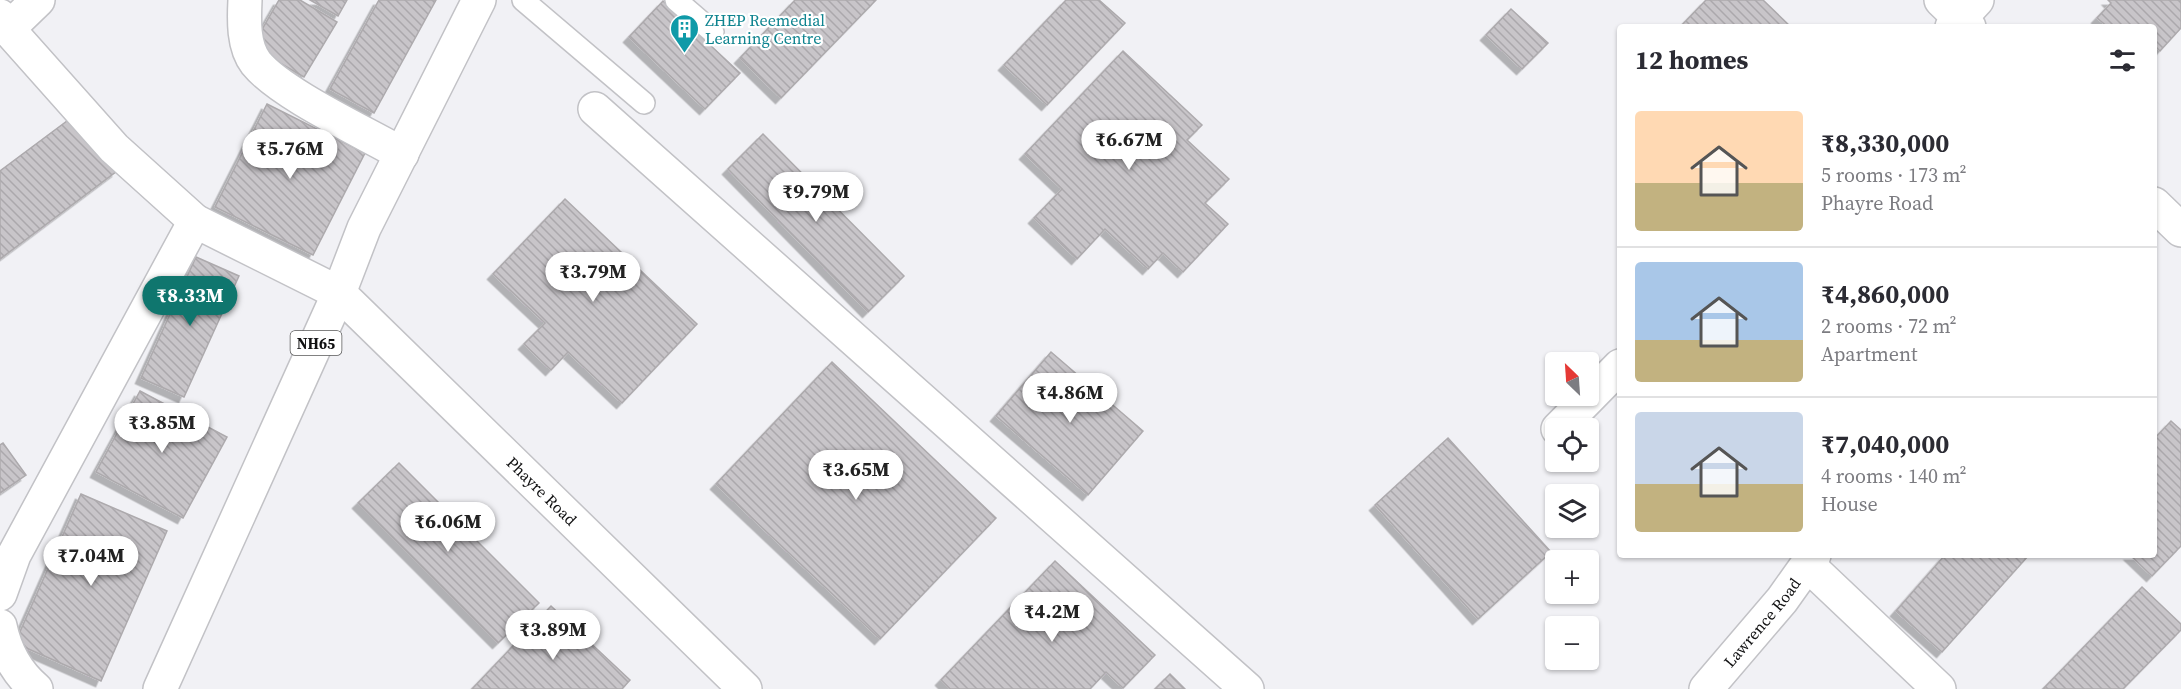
<!DOCTYPE html>
<meta charset="utf-8">
<style>
:root{--surface:#fff;--page:#f2f2f3;--text:#2b2b33;--muted:#7c7c81;--line:#e1e1e2;--accent:#0f766e}
body{margin:0;font-family:"Source Serif 4",serif;background:var(--page);color:var(--text);height:100vh;display:flex;flex-direction:column;font-size:22px;white-space:nowrap}
*{box-sizing:border-box;margin:0}
p{font-size:20px;color:var(--muted)}
.icon{flex:none;width:33px;height:33px;fill:none;stroke:currentColor;stroke-width:2;stroke-linecap:round;stroke-linejoin:round}
.map{position:relative;flex:1;overflow:hidden}
.sheet{position:absolute;left:1617px;top:24px;width:540px;height:534px;display:flex;flex-direction:column;background:var(--surface);border-radius:6px;box-shadow:0 2px 4px #0004}
.sheet>*{flex:none}
.needle{width:39px;rotate:335deg}
.tools{position:absolute;left:1545px;top:352px;display:grid;gap:12px}
.tools a{display:grid;place-items:center;width:54px;height:54px;border-radius:6px;background:var(--surface);box-shadow:0 2px 4px #0004;font-size:30px}
.price{position:absolute;translate:-50% -51px;padding:0 14px;border-radius:21px;background:#fff;color:#222;font-size:20px;line-height:39px;filter:drop-shadow(0 2px 3px #0008)}
.price::after{content:'';position:absolute;left:50%;top:36px;width:18px;height:14px;margin-left:-9px;background:inherit;clip-path:polygon(0 0,100% 0,50% 100%)}
.price.current{background:var(--accent);color:#fff}
ul{padding:0;list-style:none}
li{display:flex;align-items:center;gap:18px;height:150px;padding:0 18px}
li+li{border-top:2px solid var(--line)}
li span{display:grid;place-items:center;flex:none;width:168px;height:120px;border-radius:6px;color:#555}
li>.icon{margin-inline-start:auto}
span .icon{width:72px;height:72px;fill:#fffc;stroke-width:1}
li b{font-size:26px}
h2{display:flex;justify-content:space-between;align-items:center;height:72px;padding:0 18px;font-size:26px}
.map>svg:first-child{display:block}
.building{fill:url(#building-back-hatch);stroke:#adaaad;stroke-width:1.5;filter:url(#shadow)}
.lines{fill:none;stroke-linecap:round;stroke-linejoin:round}
.lane-casing{stroke:#c2c2c6;stroke-width:24}
.street-casing{stroke:#c2c2c6;stroke-width:36}
.secondary-casing{stroke:#c2c2c6;stroke-width:36}
.highway-casing{stroke:#c2c2c6;stroke-width:36}
.lane{stroke:#fff;stroke-width:21}
.street{stroke:#fff;stroke-width:33}
.secondary{stroke:#fff;stroke-width:33}
.highway{stroke:#fff;stroke-width:33}
.labels{text-anchor:middle;dominant-baseline:central;stroke-width:4.5;stroke-linejoin:round;paint-order:stroke}
.shield{fill:#fff;stroke:#585858;stroke-width:1.5}
.shield-label{font-size:15px;font-weight:bold;fill:#101011}
.culture-label{font-size:16px;fill:#0d838f;stroke:#fff;text-anchor:start}
.street-label{font-size:16px;fill:#101011;stroke:#fff}
</style>
<div class="map">
<svg width="2181" height="689" viewBox="0 0 2181 689">
<defs>
<pattern id="building-back-hatch" width="6" height="6" patternUnits="userSpaceOnUse" patternTransform="scale(1.5)"><rect width="6" height="6" fill="#c8c5c9"/><path d="M-1 5l2 2M0 0l6 6M5-1l2 2" fill="none" stroke="#aba8ac"/></pattern>
<filter id="shadow"><feDropShadow dx="-5.5" dy="5.5" stdDeviation="0" flood-color="#0004"/></filter>
</defs>
<rect width="100%" height="100%" fill="#f1f1f5"/>
<!-- building -->
<g class="building">
<path d="M279,0H300L337,22L304,77L252,47Z"/>
<path d="M310,0H347L338,16Z"/>
<path d="M379,0H436L374,113L330,89Z"/>
<path d="M795,0H876L781,98L740,58Z"/>
<path d="M1066,0H1099L1125,23L1047,105L1004,65Z"/>
<path d="M1706,0H1763L1791,27H1680Z"/>
<path d="M2108,0H2181V28L2160,51L2154,45V27H2108L2097,18L2111,3Z"/>
<path d="M663,1L740,73L705,109L629,37Z"/>
<path d="M1511,9L1548,43L1522,69L1486,35Z"/>
<path d="M1123,51L1202,125L1187,140L1229,179L1205,203L1228,224L1183,272L1163,253L1148,269L1105,229L1077,259L1034,218L1062,189L1025,154Z"/>
<path d="M267,104L365,153L313,255L215,207Z"/>
<path d="M75,115L117,171L0,259V171Z"/>
<path d="M763,134L904,276L868,312L728,169Z"/>
<path d="M565,199L697,324L622,403L568,352L551,370L524,344L545,323L493,274Z"/>
<path d="M196,257L239,276L184,397L141,378Z"/>
<path d="M1051,352L1143,431L1088,495L996,416Z"/>
<path d="M832,362L996,518L880,639L716,484Z"/>
<path d="M140,391L227,437L183,518L96,472Z"/>
<path d="M2171,421L2181,430V546L2152,576L2130,555H2154V439Z"/>
<path d="M1448,438L1551,552L1478,619L1375,505Z"/>
<path d="M3,443L26,475L0,493V445Z"/>
<path d="M399,463L539,603L498,643L358,503Z"/>
<path d="M81,494L167,531L101,681L15,643Z"/>
<path d="M1945,555H2029L1942,652L1896,611Z"/>
<path d="M1055,561L1155,655L1123,688L1106,672L1090,689H950L941,680Z"/>
<path d="M2142,587L2181,624V630L2123,689H2043Z"/>
<path d="M551,606L630,680L622,689H472Z"/>
<path d="M1170,674L1185,689H1155Z"/>
</g>
<g class="lines">
<defs>
<g id="lane">
<path d="M523,0L644,103"/>
<path d="M676,0L713,32"/>
</g>
<g id="street">
<path d="M245,0C244,20 243,46 256,63C281,94 364,132 402,154"/>
<path id="s1" d="M0,16L8,29L114,148L195,221L339,293L745,689"/>
<path d="M1952,27L1977,0"/>
<path d="M8,29L38,0"/>
<path d="M595,109L1247,689"/>
<path d="M1558,429L1620,366"/>
<path d="M1808,565L1939,689"/>
<path d="M0,594L14,555L195,221"/>
<path d="M0,626C5,650 17,673 36,689"/>
<path id="s2" d="M1706,689L1782,600L1814,555"/>
</g>
<g id="secondary">
<path d="M1941,0L1969,27"/>
<path d="M2154,204L2181,230"/>
</g>
<path id="highway" d="M160,689L339,293L364,228L479,0"/>
</defs>
<!-- lane casing -->
<use href="#lane" class="lane-casing"/>
<!-- street casing -->
<use href="#street" class="street-casing"/>
<!-- secondary casing -->
<use href="#secondary" class="secondary-casing"/>
<!-- highway casing -->
<use href="#highway" class="highway-casing"/>
<!-- lane -->
<use href="#lane" class="lane"/>
<!-- street -->
<use href="#street" class="street"/>
<!-- secondary -->
<use href="#secondary" class="secondary"/>
<!-- highway -->
<use href="#highway" class="highway"/>
</g>
<!-- icons -->
<defs>
<symbol id="building-pin" viewBox="-11 -11 22 30"><path d="M0 17L-7.5 6A9.5 9.5 0 1 1 7.5 6Z" fill="#0f9aa8" stroke="#fff"/><path d="M-4-6H4V6H1V3H-1V6H-4ZM-2.5-4.3h1.7v1.8h-1.7ZM.8-4.3h1.7v1.8H.8ZM-2.5-1h1.7V.8h-1.7ZM.8-1h1.7V.8H.8Z" fill="#fff"/></symbol>
</defs>
<g fill-rule="evenodd">
<use href="#building-pin" x="668" y="12" width="33" height="45"/>
</g>
<g class="labels">
<!-- shield labels -->
<rect class="shield" x="290.5" y="331" width="51" height="24" rx="4.5"/>
<g class="shield-label">
<text x="316" y="343">NH65</text>
</g>
<!-- culture labels -->
<g class="culture-label">
<text x="705" y="20">ZHEP Reemedial<tspan x="705" dy="18">Learning Centre</tspan></text>
</g>
<!-- street labels -->
<g class="street-label">
<text stroke="none"><textPath href="#s1" startOffset="728">Phayre Road</textPath></text>
<text stroke="none"><textPath href="#s2" startOffset="87">Lawrence Road</textPath></text>
</g>
</g>
</svg>
<div class="tools">
<a><svg class="needle" viewBox="-14 -14 28 28"><path d="M0-13l5 13h-10z" fill="#e53935"/><path d="M0 13l5-13h-10z" fill="#7c7c81"/></svg></a>
<a><svg class="icon" aria-label="locate" viewBox="0 0 24 24"><circle cx="12" cy="12" r="6"/><path d="M12 2v4M12 18v4M2 12h4M18 12h4"/></svg></a>
<a><svg class="icon" aria-label="layers" viewBox="0 0 24 24"><path d="M12 4l9 5-9 5-9-5zM3 14l9 5 9-5"/></svg></a>
<a>+</a>
<a>−</a>
</div>
<b class="price" style="left:1129px;top:171px">₹6.67M</b>
<b class="price" style="left:290px;top:180px">₹5.76M</b>
<b class="price" style="left:816px;top:223px">₹9.79M</b>
<b class="price" style="left:593px;top:303px">₹3.79M</b>
<b class="price current" style="left:190px;top:327px">₹8.33M</b>
<b class="price" style="left:1070px;top:424px">₹4.86M</b>
<b class="price" style="left:162px;top:454px">₹3.85M</b>
<b class="price" style="left:856px;top:501px">₹3.65M</b>
<b class="price" style="left:448px;top:553px">₹6.06M</b>
<b class="price" style="left:91px;top:587px">₹7.04M</b>
<b class="price" style="left:1052px;top:643px">₹4.2M</b>
<b class="price" style="left:553px;top:661px">₹3.89M</b>
<section class="sheet">
<h2>12 homes<svg class="icon" aria-label="filters" viewBox="0 0 24 24"><path d="M4 7h16M4 17h16"/><circle cx="9" cy="7" r="2"/><circle cx="15" cy="17" r="2"/></svg></h2>
<ul>
<li><span style="background:linear-gradient(#ffd9b3 60%,#c2b280 0)"><svg class="icon" aria-label="home" viewBox="0 0 24 24"><path d="M3 11l9-7 9 7M6 9v11h12V9"/></svg></span><div><b>₹8,330,000</b><p>5 rooms · 173 m²</p><p>Phayre Road</p></div></li>
<li><span style="background:linear-gradient(#a9c7e8 65%,#c2b280 0)"><svg class="icon" aria-label="home" viewBox="0 0 24 24"><path d="M3 11l9-7 9 7M6 9v11h12V9"/></svg></span><div><b>₹4,860,000</b><p>2 rooms · 72 m²</p><p>Apartment</p></div></li>
<li><span style="background:linear-gradient(#c9d6e8 60%,#c2b280 0)"><svg class="icon" aria-label="home" viewBox="0 0 24 24"><path d="M3 11l9-7 9 7M6 9v11h12V9"/></svg></span><div><b>₹7,040,000</b><p>4 rooms · 140 m²</p><p>House</p></div></li>
</ul>
</section>
</div>
